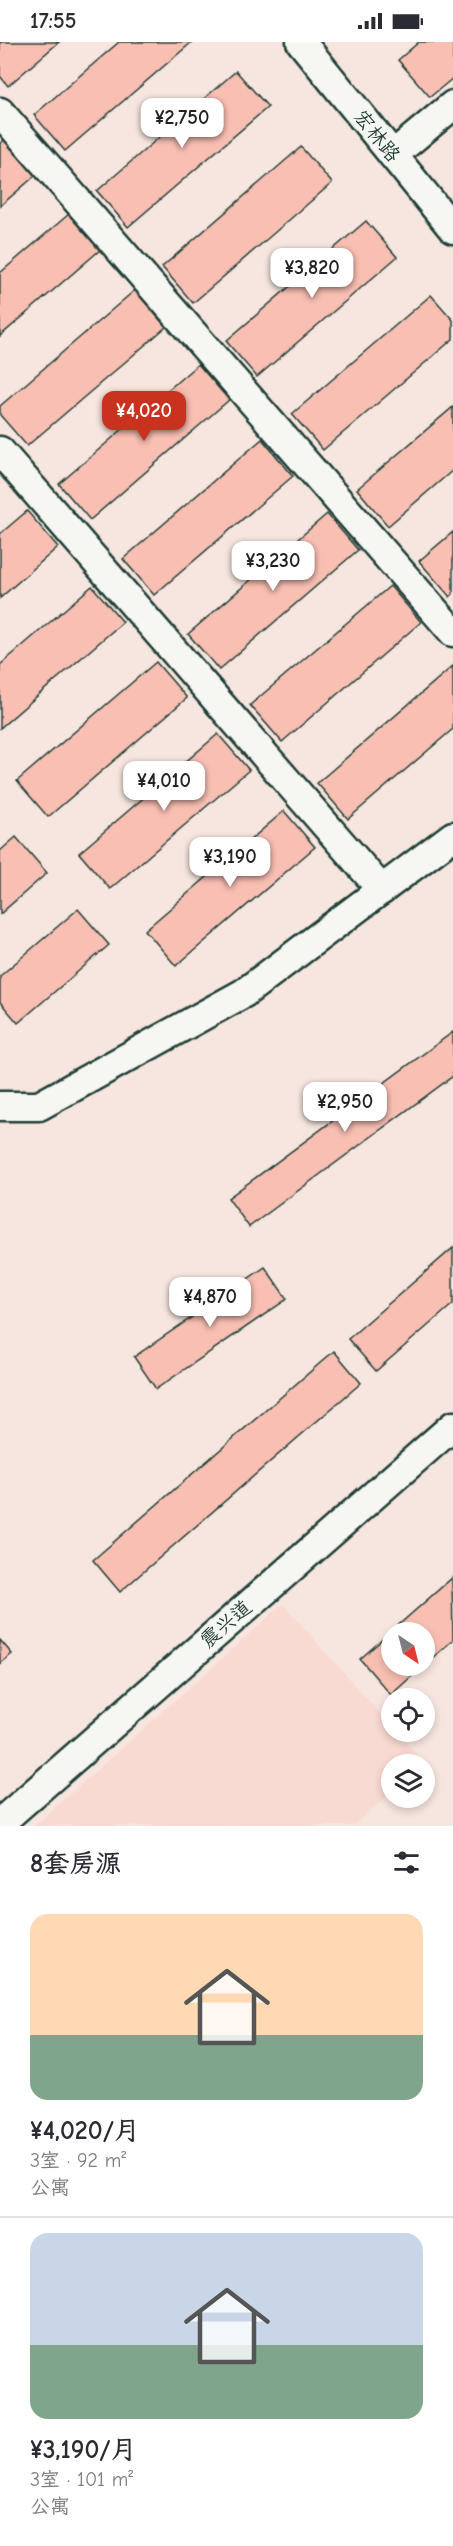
<!DOCTYPE html>
<html lang="zh">
<meta charset="utf-8">
<style>
:root{--surface:#fff;--page:#f2f2f3;--text:#2b2b33;--muted:#7c7c81;--line:#e1e1e2;--accent:#c8321e}
body{margin:0;font-family:"Comic Neue","LXGW WenKai TC",sans-serif;background:var(--page);color:var(--text);height:100vh;display:flex;flex-direction:column;font-size:22px;white-space:nowrap}
*{box-sizing:border-box;margin:0}
p{font-size:20px;color:var(--muted)}
.icon{flex:none;width:33px;height:33px;fill:none;stroke:currentColor;stroke-width:2;stroke-linecap:round;stroke-linejoin:round}
.map{position:relative;height:1784px;overflow:hidden}
.side{display:flex;flex-direction:column;background:var(--surface);flex:1}
.side>*{flex:none}
.needle{width:39px;rotate:145deg}
.buttons{position:absolute;left:381px;top:1580px;display:grid;gap:12px}
.buttons a{display:grid;place-items:center;width:54px;height:54px;border-radius:50%;background:var(--surface);box-shadow:0 3px 9px #0003;font-size:30px}
.price{position:absolute;translate:-50% -51px;padding:0 14px;border-radius:12px;background:#fff;color:#222;font-size:20px;line-height:39px;filter:drop-shadow(0 2px 3px #0008)}
.price::after{content:'';position:absolute;left:50%;top:36px;width:18px;height:14px;margin-left:-9px;background:inherit;clip-path:polygon(0 0,100% 0,50% 100%)}
.price.current{background:var(--accent);color:#fff}
ul{padding:0;list-style:none}
li{display:grid;align-content:center;gap:12px;height:318px;padding:0 30px}
li+li{border-top:2px solid var(--line)}
li span{display:grid;place-items:center;height:186px;border-radius:18px;color:#555}
li>.icon{margin-inline-start:auto}
span .icon{width:108px;height:108px;fill:#fffc;stroke-width:1}
li b{font-size:26px}
h2{display:flex;justify-content:space-between;align-items:center;height:72px;padding:0 30px;font-size:26px}
.status{display:flex;justify-content:space-between;align-items:center;height:42px;padding:0 30px;background:var(--surface);direction:ltr}
.status svg{height:16px;fill:currentColor}
.map>svg:first-child{display:block}
.built{fill:#f8dad2}
.building{fill:#f9bfb3;stroke:#1f3d34;stroke-width:1.5}
.lines{fill:none;stroke-linecap:round;stroke-linejoin:round}
.minor-casing{stroke:#1f3d34;stroke-width:33}
.minor{stroke:#f6f6f2;stroke-width:28}
.labels{text-anchor:middle;dominant-baseline:central;stroke-width:6;stroke-linejoin:round;paint-order:stroke}
.street-label{font-size:20px;fill:#1f3d34;stroke:#f6f6f2}
</style>
<div class="status"><b>17:55</b><svg viewBox="0 0 49 12"><path d="M0 12V9h3v3zM5 12V6h3v6zM10 12V3h3v9zM15 12V0h3v12zM26 1h20v11H26zM47 4h2v5h-2z"/></svg></div>
<div class="map">
<svg width="453" height="1784" viewBox="0 0 453 1784">
<rect width="100%" height="100%" fill="#f7e6df"/>
<filter id="ink" filterUnits="userSpaceOnUse"><feTurbulence type="fractalNoise" baseFrequency=".0167" numOctaves="2"/><feDisplacementMap in="SourceGraphic" scale="12" xChannelSelector="R" yChannelSelector="G"/><feConvolveMatrix kernelMatrix="1 2 1 2 8 2 1 2 1" color-interpolation-filters="sRGB"/></filter>
<g filter="url(#ink)">
<!-- built -->
<path class="built" d="M283,1562L391,1684L392,1689H396L425,1722H392L391,1751L353,1784H34Z"/>
<!-- building -->
<g class="building">
<path d="M0,0H59L8,44L0,34Z"/>
<path d="M119,0H192L65,109L34,73Z"/>
<path d="M419,0H453V36L430,55L398,18Z"/>
<path d="M236,29L268,65L128,185L97,149Z"/>
<path d="M5,97L36,133L0,164V102Z"/>
<path d="M301,105L332,141L193,261L162,225Z"/>
<path d="M69,172L100,208L0,294V231Z"/>
<path d="M366,179L397,215L257,335L226,299Z"/>
<path d="M135,248L166,285L27,404L0,373V364Z"/>
<path d="M431,253L453,278V297L323,408L292,372Z"/>
<path d="M198,322L229,358L90,478L59,442Z"/>
<path d="M453,365V428L388,484L357,447Z"/>
<path d="M262,397L293,434L154,553L123,517Z"/>
<path d="M27,469L58,505L0,556V492Z"/>
<path d="M327,472L358,508L219,628L188,592Z"/>
<path d="M453,490V552L450,555L419,519Z"/>
<path d="M92,544L123,580L0,686V623Z"/>
<path d="M390,544L421,580L282,700L250,663Z"/>
<path d="M156,620L187,656L48,775L17,739Z"/>
<path d="M453,624V687L348,777L317,741Z"/>
<path d="M218,692L249,728L110,847L79,811Z"/>
<path d="M284,769L315,805L176,924L145,888Z"/>
<path d="M16,795L47,831L0,872V809Z"/>
<path d="M78,867L109,903L18,981L0,960V934Z"/>
<path d="M453,990V1034L249,1185L228,1156Z"/>
<path d="M453,1206V1262L376,1329L348,1297Z"/>
<path d="M265,1225L287,1257L156,1347L134,1315Z"/>
<path d="M334,1309L361,1341L120,1550L93,1518Z"/>
<path d="M452,1536L453,1598L424,1623V1590H392V1623H424L391,1653L360,1617Z"/>
<path d="M0,1598L12,1612L0,1622Z"/>
</g>
<g class="lines">
<defs>
<g id="minor">
<path d="M301,0L453,187"/>
<path d="M0,70L453,590"/>
<path d="M393,113L453,63"/>
<path d="M0,409L382,848"/>
<path d="M0,1064H39L244,951L453,794"/>
<path d="M0,1781L453,1384"/>
</g>
</defs>
<!-- minor casing -->
<use href="#minor" class="minor-casing"/>
<!-- minor -->
<use href="#minor" class="minor"/>
</g>
</g>
<g class="labels">
<!-- street labels -->
<g class="street-label">
<text transform="translate(377 94) rotate(51)">宏林路</text>
<text transform="translate(226 1582) rotate(-41)">震兴道</text>
</g>
</g>
</svg>
<div class="buttons">
<a><svg class="needle" viewBox="-14 -14 28 28"><path d="M0-13l5 13h-10z" fill="#e53935"/><path d="M0 13l5-13h-10z" fill="#7c7c81"/></svg></a>
<a><svg class="icon" aria-label="locate" viewBox="0 0 24 24"><circle cx="12" cy="12" r="6"/><path d="M12 2v4M12 18v4M2 12h4M18 12h4"/></svg></a>
<a><svg class="icon" aria-label="layers" viewBox="0 0 24 24"><path d="M12 4l9 5-9 5-9-5zM3 14l9 5 9-5"/></svg></a>
</div>
<b class="price" style="left:182px;top:107px">¥2,750</b>
<b class="price" style="left:312px;top:257px">¥3,820</b>
<b class="price current" style="left:144px;top:400px">¥4,020</b>
<b class="price" style="left:273px;top:550px">¥3,230</b>
<b class="price" style="left:164px;top:770px">¥4,010</b>
<b class="price" style="left:230px;top:846px">¥3,190</b>
<b class="price" style="left:345px;top:1091px">¥2,950</b>
<b class="price" style="left:210px;top:1286px">¥4,870</b>
</div>
<section class="side">
<h2>8套房源<svg class="icon" aria-label="filters" viewBox="0 0 24 24"><path d="M4 7h16M4 17h16"/><circle cx="9" cy="7" r="2"/><circle cx="15" cy="17" r="2"/></svg></h2>
<ul>
<li><span style="background:linear-gradient(#ffd9b3 65%,#7fa58c 0)"><svg class="icon" aria-label="home" viewBox="0 0 24 24"><path d="M3 11l9-7 9 7M6 9v11h12V9"/></svg></span><div><b>¥4,020/月</b><p>3室 · 92 m²</p><p>公寓</p></div></li>
<li><span style="background:linear-gradient(#c9d6e8 60%,#7fa58c 0)"><svg class="icon" aria-label="home" viewBox="0 0 24 24"><path d="M3 11l9-7 9 7M6 9v11h12V9"/></svg></span><div><b>¥3,190/月</b><p>3室 · 101 m²</p><p>公寓</p></div></li>
</ul>
</section>
